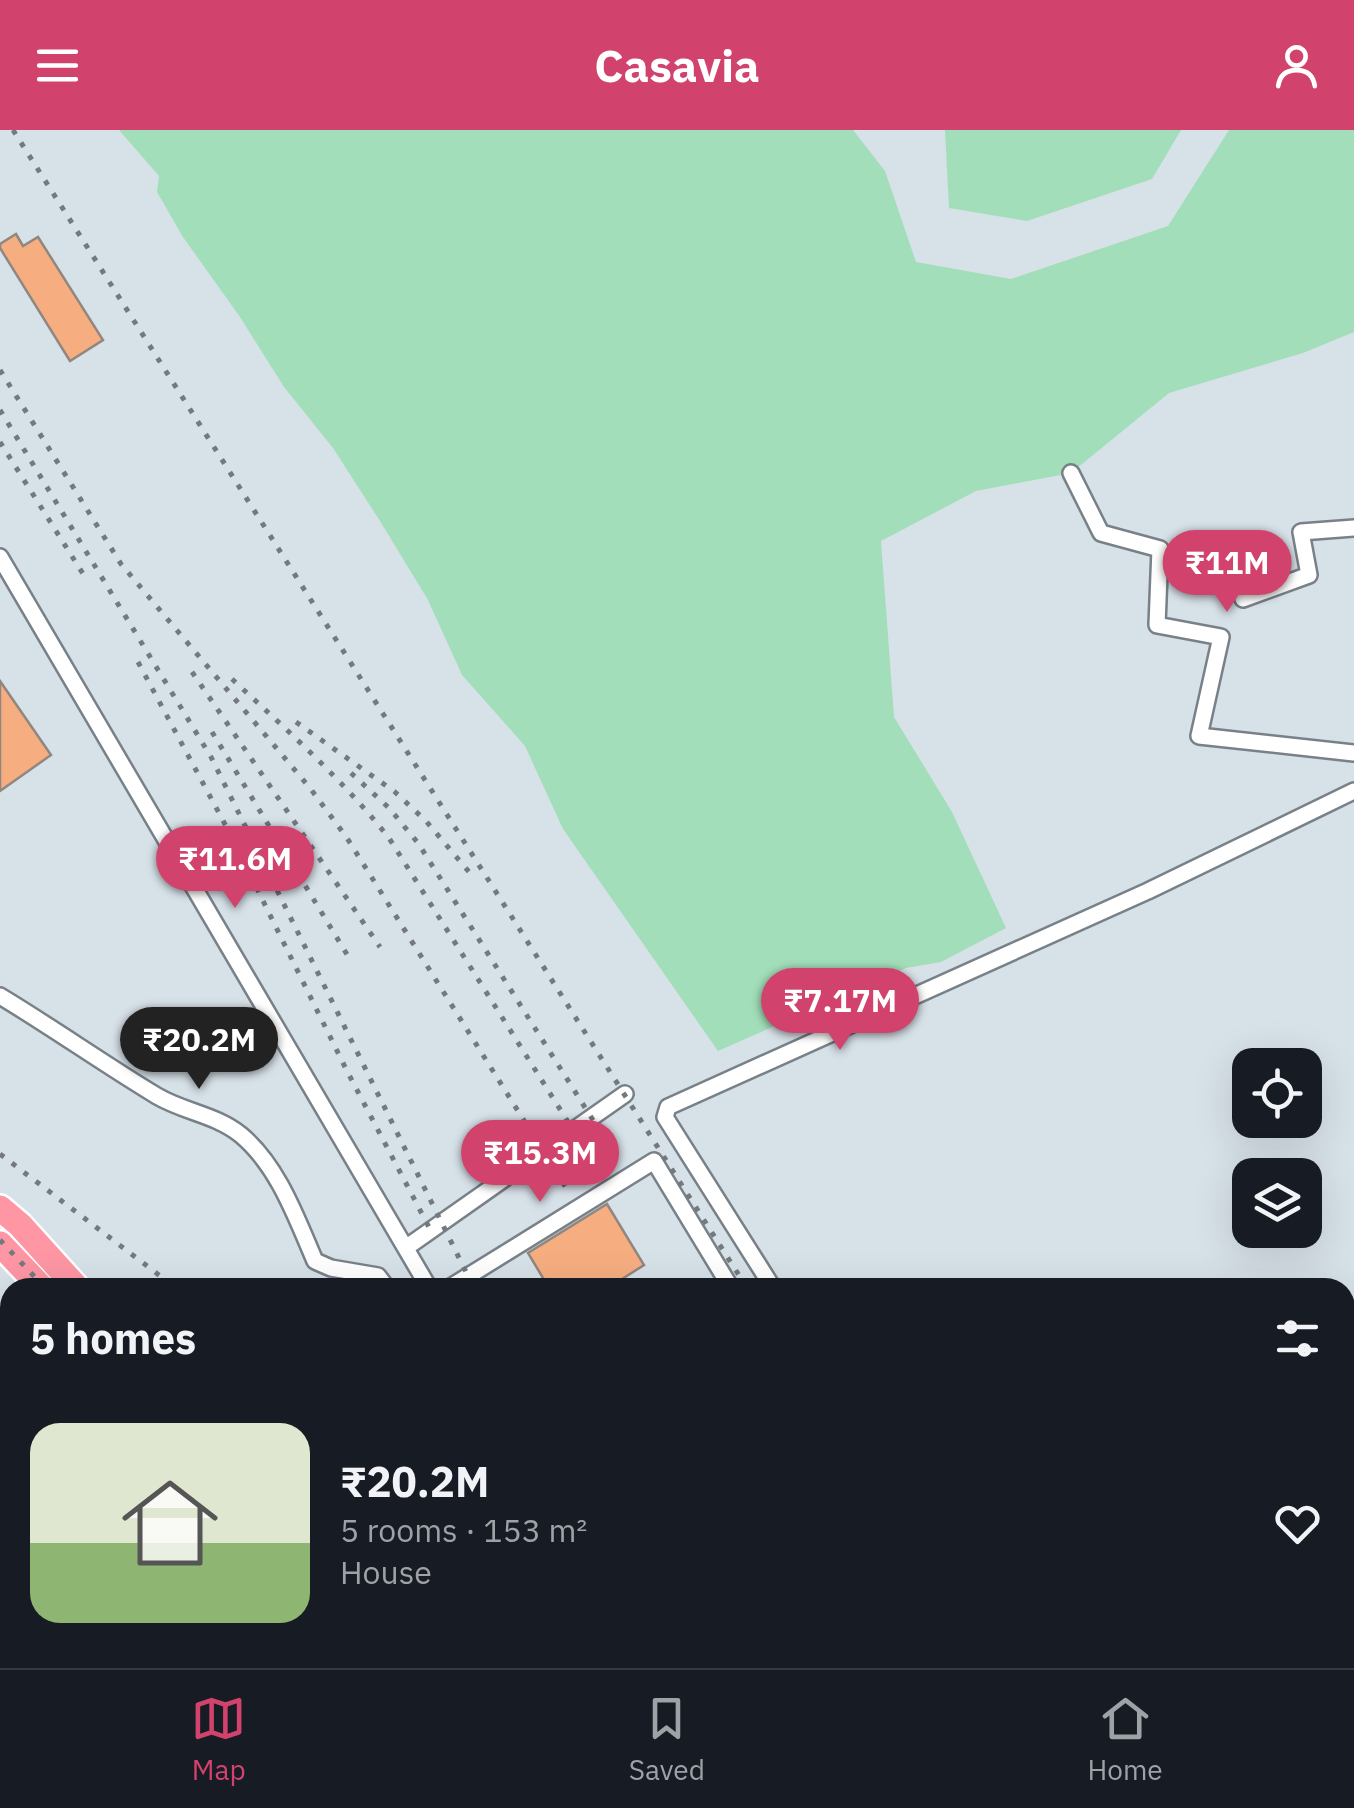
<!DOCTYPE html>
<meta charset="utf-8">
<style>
:root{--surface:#171b24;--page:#20242c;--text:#f1f3f6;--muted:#9ea1a6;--line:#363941;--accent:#d1436d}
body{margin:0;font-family:"IBM Plex Sans",sans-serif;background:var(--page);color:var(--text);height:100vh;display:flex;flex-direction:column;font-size:38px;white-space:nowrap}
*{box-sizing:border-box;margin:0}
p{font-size:32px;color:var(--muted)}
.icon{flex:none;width:55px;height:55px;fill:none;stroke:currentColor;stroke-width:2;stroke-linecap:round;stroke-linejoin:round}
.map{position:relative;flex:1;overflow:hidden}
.panel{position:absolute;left:0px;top:1148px;width:1355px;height:392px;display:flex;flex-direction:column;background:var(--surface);border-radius:30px 30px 0 0;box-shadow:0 10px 40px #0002}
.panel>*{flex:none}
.buttons{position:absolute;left:1232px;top:918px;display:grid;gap:20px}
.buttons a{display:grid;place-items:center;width:90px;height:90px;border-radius:20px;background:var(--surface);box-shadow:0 10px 40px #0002;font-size:50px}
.price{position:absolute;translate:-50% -85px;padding:0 22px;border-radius:35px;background:var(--accent);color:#fff;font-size:32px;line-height:65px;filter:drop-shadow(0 2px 5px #0008)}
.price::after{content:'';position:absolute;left:50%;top:60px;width:30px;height:22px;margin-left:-15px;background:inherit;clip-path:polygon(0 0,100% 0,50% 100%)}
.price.selected{background:#222;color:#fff}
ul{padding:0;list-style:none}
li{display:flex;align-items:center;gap:30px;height:250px;padding:0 30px}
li+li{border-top:2px solid var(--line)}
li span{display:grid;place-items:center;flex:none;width:280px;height:200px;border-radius:30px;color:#555}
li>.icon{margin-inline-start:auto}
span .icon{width:120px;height:120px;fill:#fffc;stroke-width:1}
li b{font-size:42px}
h2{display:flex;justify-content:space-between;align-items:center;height:120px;padding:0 30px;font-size:42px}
header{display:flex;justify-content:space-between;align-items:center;height:130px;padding:0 30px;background:var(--accent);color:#fff;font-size:45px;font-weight:700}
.dock{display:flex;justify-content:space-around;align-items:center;height:140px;border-top:2px solid var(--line);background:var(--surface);font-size:28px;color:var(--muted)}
.dock a{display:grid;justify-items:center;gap:5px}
.dock .selected{color:var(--accent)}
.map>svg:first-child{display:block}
.green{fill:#a2deb9}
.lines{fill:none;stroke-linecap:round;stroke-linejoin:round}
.stream{stroke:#6e93e6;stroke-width:5}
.building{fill:#f6ae81;stroke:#918781;stroke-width:2.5}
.minor-casing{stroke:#798188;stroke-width:20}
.tertiary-casing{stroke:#798188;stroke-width:25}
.trunk-casing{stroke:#fff;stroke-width:30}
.minor{stroke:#fff;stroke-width:15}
.tertiary{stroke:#fff;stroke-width:20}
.trunk{stroke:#fe96a4;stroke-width:25}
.rail{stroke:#73797e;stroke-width:5;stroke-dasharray:5 10;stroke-linecap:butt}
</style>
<header><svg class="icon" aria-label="menu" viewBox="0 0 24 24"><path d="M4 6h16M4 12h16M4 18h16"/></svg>Casavia<svg class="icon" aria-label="person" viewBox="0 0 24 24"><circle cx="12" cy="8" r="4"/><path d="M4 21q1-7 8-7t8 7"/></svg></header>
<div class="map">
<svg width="1354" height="1538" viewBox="0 0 1354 1538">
<rect width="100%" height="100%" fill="#d7e1e8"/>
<!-- green -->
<g class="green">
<path d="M119,0H853L885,41L916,132L1011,149L1168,96L1229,0H1354V202L1303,223L1169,263L1071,343L976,361L881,411L894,587L952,682L1006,798L941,832L906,838L718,921L563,699L525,616L462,545L428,470L380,391L333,318L284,257L240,187L183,107L157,62L159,46Z"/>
<path d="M945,0H1181L1152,49L1027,91L949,78Z"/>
</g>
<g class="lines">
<!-- stream -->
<path class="stream" d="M1345,1247L1354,1249"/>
</g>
<!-- building -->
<g class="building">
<path d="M16,104L23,116L38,107L103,210L70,231L0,118V114Z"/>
<path d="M0,551L51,625L0,661Z"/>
<path d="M607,1074L644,1135L608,1158H549L528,1123Z"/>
</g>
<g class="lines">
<defs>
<g id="minor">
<path d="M1071,343L1101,403L1160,419L1157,495L1221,507L1199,606L1354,623"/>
<path d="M0,427L429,1158"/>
<path d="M1243,469L1309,445L1301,402L1354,398"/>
<path d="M0,866C53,898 104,934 157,966C184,982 217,985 241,1005C278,1036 296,1087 315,1131L331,1138L378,1146L387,1158"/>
<path d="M407,1117L625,964"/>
<path d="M449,1158L654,1031L731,1158"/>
<path d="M773,1158L665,987L668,977L1148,761L1354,661"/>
<path d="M392,1530L397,1538"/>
<path d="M643,1530L647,1538"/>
<path d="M47,1538L51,1530"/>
</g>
<g id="tertiary">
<path d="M0,1474L10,1480"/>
<path d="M90,1530L102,1538"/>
</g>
<g id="trunk">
<path d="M0,1078L20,1095L77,1158"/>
<path d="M0,1114L42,1158"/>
<path d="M301,1530L306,1538"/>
<path d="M338,1530L344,1538"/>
</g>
</defs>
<!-- minor casing -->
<use href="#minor" class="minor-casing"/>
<!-- tertiary casing -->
<use href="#tertiary" class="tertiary-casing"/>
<!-- trunk casing -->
<use href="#trunk" class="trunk-casing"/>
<!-- minor -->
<use href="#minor" class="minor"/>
<!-- tertiary -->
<use href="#tertiary" class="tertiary"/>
<!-- trunk -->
<use href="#trunk" class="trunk"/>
<!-- rail -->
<g class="rail">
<path d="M13,0L747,1158"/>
<path d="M0,240L121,434L310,658L347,708L570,1064"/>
<path d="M0,280L211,627L474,1158"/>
<path d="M0,312L85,447"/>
<path d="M138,532L227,698L347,941L431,1101"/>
<path d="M192,542L380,817"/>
<path d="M232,549C287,600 342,649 389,708L599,1041"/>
<path d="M296,592L395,662L426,691L475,749"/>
<path d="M212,602L351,831"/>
<path d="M351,643L389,678L418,713L598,998"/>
<path d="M0,1024L176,1158"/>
<path d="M0,1110L45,1158"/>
<path d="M298,1530L304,1538"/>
<path d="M319,1530L325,1538"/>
<path d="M570,1530L577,1538"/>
<path d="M603,1538L604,1530"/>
</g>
</g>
</svg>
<div class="buttons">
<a><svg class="icon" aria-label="locate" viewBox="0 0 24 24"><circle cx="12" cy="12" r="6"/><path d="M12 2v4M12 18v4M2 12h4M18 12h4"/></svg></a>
<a><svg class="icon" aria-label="layers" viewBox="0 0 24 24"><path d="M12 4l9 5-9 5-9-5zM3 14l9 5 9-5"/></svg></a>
</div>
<b class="price" style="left:1227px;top:485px">₹11M</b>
<b class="price" style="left:235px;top:781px">₹11.6M</b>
<b class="price" style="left:840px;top:923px">₹7.17M</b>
<b class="price selected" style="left:199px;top:962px">₹20.2M</b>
<b class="price" style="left:540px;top:1075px">₹15.3M</b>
<section class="panel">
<h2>5 homes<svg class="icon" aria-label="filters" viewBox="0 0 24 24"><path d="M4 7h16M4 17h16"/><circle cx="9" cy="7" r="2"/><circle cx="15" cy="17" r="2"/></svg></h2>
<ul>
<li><span style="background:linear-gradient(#dfe7d0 60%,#8fb573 0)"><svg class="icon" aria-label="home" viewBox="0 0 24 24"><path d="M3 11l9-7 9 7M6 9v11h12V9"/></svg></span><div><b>₹20.2M</b><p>5 rooms · 153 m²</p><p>House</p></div><svg class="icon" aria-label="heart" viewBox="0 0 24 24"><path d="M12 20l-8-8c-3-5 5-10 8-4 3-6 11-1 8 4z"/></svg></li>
</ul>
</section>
</div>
<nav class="dock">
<a class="selected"><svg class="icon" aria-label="map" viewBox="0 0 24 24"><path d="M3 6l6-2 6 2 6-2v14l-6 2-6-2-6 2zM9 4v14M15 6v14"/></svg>Map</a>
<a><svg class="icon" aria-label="saved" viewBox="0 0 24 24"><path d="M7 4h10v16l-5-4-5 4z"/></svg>Saved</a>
<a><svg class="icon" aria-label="home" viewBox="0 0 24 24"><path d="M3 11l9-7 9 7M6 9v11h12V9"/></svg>Home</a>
</nav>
